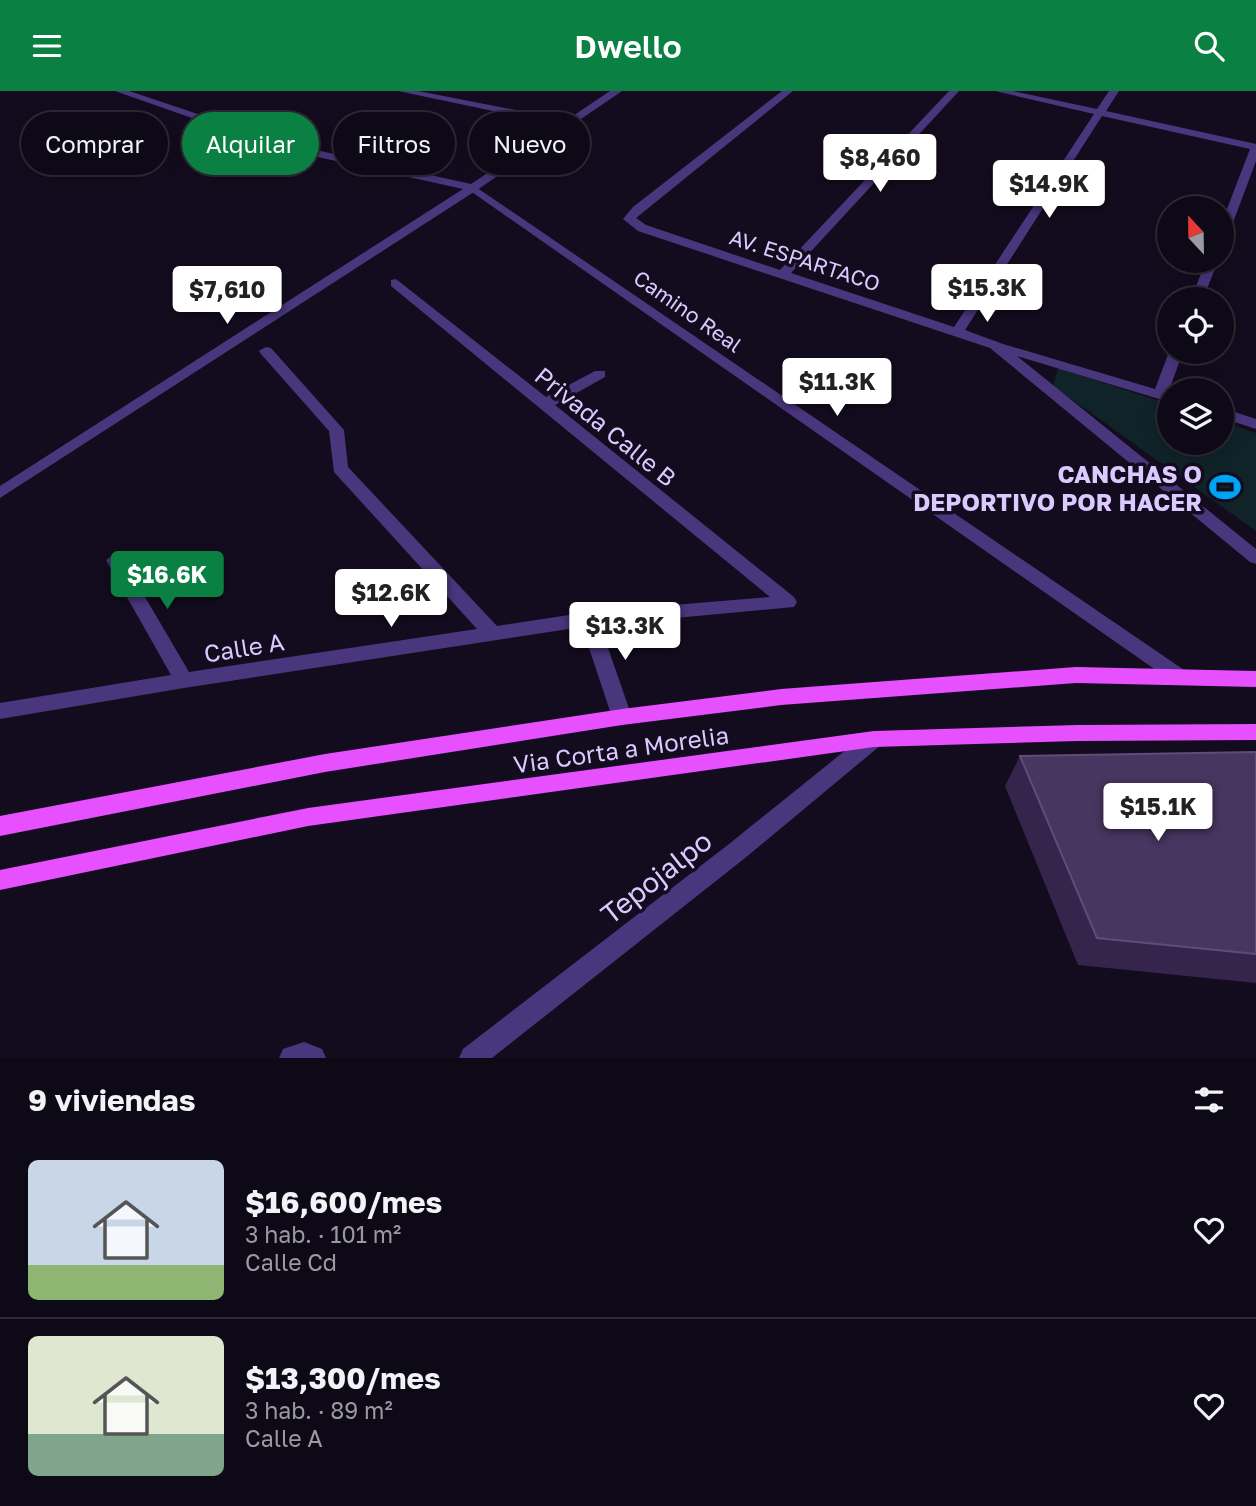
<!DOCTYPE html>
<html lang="es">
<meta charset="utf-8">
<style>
:root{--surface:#0e0916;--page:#1c1723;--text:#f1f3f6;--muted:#9b9aa1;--line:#2e2a35;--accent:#0b8043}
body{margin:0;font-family:"Golos Text",sans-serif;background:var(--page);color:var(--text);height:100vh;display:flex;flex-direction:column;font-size:26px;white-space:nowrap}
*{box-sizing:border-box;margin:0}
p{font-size:23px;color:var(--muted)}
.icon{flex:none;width:38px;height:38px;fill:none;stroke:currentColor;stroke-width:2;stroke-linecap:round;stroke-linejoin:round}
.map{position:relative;height:967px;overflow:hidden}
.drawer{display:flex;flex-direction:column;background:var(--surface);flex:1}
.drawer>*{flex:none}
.top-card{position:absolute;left:21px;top:21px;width:700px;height:63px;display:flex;gap:14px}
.needle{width:46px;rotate:338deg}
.controls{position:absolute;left:1157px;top:105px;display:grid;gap:14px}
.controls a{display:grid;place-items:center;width:77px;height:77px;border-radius:50%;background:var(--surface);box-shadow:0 4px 18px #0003,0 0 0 2px var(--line);font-size:35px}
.price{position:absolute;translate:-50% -60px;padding:0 16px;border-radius:7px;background:#fff;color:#222;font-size:23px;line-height:46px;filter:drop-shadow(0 2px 4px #0008)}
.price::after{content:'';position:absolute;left:50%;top:42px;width:21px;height:16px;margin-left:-10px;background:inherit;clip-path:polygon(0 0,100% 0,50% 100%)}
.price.current{background:var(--accent);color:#fff}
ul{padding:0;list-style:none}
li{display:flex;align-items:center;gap:21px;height:175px;padding:0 28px}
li+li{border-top:2px solid var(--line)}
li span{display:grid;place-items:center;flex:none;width:196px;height:140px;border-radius:10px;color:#555}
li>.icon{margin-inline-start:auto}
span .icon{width:84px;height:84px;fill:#fffc;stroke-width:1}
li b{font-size:30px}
h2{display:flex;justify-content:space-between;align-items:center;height:84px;padding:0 28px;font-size:30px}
.chip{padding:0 24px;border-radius:32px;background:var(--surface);box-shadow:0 4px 18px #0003,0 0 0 2px var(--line);font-size:24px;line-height:63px}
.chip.current{background:var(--accent);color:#fff}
header{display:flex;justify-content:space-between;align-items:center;height:91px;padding:0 28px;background:var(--accent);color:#fff;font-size:32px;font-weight:600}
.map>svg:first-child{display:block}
.green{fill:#0f2328}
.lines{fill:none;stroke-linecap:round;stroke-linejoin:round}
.minor{fill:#4a367d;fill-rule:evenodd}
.tertiary{fill:#4a367d;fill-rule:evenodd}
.primary{fill:#e650ff;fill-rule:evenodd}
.wall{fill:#35244c}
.building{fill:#473660;stroke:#5e4d79;stroke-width:2}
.labels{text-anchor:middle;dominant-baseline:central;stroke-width:7;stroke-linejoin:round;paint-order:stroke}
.far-street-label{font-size:21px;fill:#dbc9ff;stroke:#130c1e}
.street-label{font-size:24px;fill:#dbc9ff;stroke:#130c1e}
.poi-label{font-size:24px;font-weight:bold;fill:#dbc9ff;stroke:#130c1e;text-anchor:end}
.near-street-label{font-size:28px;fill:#dbc9ff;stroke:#130c1e}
</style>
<header><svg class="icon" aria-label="menu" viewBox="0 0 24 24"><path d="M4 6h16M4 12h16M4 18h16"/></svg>Dwello<svg class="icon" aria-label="search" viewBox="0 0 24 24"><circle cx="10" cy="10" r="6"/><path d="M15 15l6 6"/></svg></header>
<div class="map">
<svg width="1256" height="967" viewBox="0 0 1256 967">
<rect width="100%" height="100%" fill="#130c1e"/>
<!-- green -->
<path class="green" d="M1058,277L1169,313V352H1222V330L1256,342V440L1053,295Z"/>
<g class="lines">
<!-- minor -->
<g class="minor">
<path d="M115,0H129L284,52L471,93L560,34L398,0H418L567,29L610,0H622L477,99L0,407V395L463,98L277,57Z"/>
<path d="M782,0H793L636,127L646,134L780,179L949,0H959L791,182L954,236L1094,23L995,0H1013L1097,18L1109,0H1119L1106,20L1256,53V70L1228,145L1222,149V131L1250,58L1102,25L965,239L1003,253L1155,298L1169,261H1183L1168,302L1169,311L1017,265L1256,458V473L1250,471L990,257L638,140L623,128L633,116Z"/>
<path d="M1206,170H1218L1203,208H1191Z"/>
<path d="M396,188L546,306L595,280H605V286L555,314L794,506L797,511L794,516L600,534L632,626L629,632L622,634L615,632L612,626L582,536L184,597L0,628V612L171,584L106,469L115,463L121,465L189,581L477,538L334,381L329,340L261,263L259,260L266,256L271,257L344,339L348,376L497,535L589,521L770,506L391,195V189Z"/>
<path d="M1222,317L1256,328V338L1222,327Z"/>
<path d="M304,951L322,958L326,967H279L283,958Z"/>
</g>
<!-- tertiary -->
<g class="tertiary">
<path d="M473,94L1187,581L1190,586L1187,591L1180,594L1173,591L469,99L467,97Z"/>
<path d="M874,640L881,642L884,648L881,654L745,767L492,967H459L463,958L729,753L867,642Z"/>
</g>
<!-- primary -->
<g class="primary">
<path d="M1076,576L1256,580V596L1076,592L781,614L622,634L325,681L0,745V725L325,663L622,618L781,598Z"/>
<path d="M1256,633V649L1078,650L874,656L308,735L0,799V779L308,717L874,640L1078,634Z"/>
</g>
</g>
<!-- wall -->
<path class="wall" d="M1256,661V892L1078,874L1005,695L1020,665Z"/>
<!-- building -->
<path class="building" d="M1256,661V863L1097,847L1020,665Z"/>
<!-- icons -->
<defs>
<symbol id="stadium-bare" viewBox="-9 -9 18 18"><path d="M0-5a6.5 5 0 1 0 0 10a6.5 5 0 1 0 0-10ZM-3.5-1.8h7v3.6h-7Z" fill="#00a2f4" stroke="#130c1e" stroke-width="2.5" paint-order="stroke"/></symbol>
</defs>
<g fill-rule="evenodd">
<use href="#stadium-bare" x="1203" y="374" width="44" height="44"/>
</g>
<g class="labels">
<!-- far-street labels -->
<g class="far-street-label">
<text transform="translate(805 169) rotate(18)">AV. ESPARTACO</text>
<text transform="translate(688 220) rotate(35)">Camino Real</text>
</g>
<!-- street labels -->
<g class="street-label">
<text transform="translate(606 335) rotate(39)">Privada Calle B</text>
<text transform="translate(244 556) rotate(-9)">Calle A</text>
<text transform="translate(621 658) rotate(-8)">Via Corta a Morelia</text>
</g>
<!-- poi labels -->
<g class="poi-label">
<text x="1202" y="382">CANCHAS O<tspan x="1202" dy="28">DEPORTIVO POR HACER</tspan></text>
</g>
<!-- near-street labels -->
<g class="near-street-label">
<text transform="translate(656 786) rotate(-38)">Tepojalpo</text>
</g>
</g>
</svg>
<div class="controls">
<a><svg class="needle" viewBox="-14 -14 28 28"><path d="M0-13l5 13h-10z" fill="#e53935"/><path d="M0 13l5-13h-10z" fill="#9b9aa1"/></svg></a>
<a><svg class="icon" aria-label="locate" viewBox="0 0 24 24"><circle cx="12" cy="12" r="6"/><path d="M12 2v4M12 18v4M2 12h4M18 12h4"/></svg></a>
<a><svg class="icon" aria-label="layers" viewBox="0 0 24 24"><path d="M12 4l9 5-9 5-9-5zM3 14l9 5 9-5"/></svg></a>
</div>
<b class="price" style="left:880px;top:103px">$8,460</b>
<b class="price" style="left:1049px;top:129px">$14.9K</b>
<b class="price" style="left:987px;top:233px">$15.3K</b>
<b class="price" style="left:227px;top:235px">$7,610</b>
<b class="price" style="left:837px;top:327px">$11.3K</b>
<b class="price current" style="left:167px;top:520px">$16.6K</b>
<b class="price" style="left:391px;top:538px">$12.6K</b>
<b class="price" style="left:625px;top:571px">$13.3K</b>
<b class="price" style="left:1158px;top:752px">$15.1K</b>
<div class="top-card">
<a class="chip">Comprar</a>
<a class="chip current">Alquilar</a>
<a class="chip">Filtros</a>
<a class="chip">Nuevo</a>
</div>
</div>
<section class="drawer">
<h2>9 viviendas<svg class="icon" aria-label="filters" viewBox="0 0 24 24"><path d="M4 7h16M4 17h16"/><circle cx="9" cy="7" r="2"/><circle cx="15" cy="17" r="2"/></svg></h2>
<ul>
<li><span style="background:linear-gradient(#c9d6e8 75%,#8fb573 0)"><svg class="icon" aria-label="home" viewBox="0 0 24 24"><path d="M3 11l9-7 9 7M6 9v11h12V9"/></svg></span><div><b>$16,600/mes</b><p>3 hab. · 101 m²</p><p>Calle Cd</p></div><svg class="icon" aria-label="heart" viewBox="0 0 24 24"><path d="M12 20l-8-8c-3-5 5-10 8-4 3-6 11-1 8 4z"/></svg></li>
<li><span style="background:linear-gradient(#dfe7d0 70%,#7fa58c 0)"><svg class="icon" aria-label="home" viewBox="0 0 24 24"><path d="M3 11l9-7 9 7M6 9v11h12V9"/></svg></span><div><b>$13,300/mes</b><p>3 hab. · 89 m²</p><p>Calle A</p></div><svg class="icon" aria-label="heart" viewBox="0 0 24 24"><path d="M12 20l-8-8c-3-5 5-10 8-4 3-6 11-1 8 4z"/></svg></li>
</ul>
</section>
